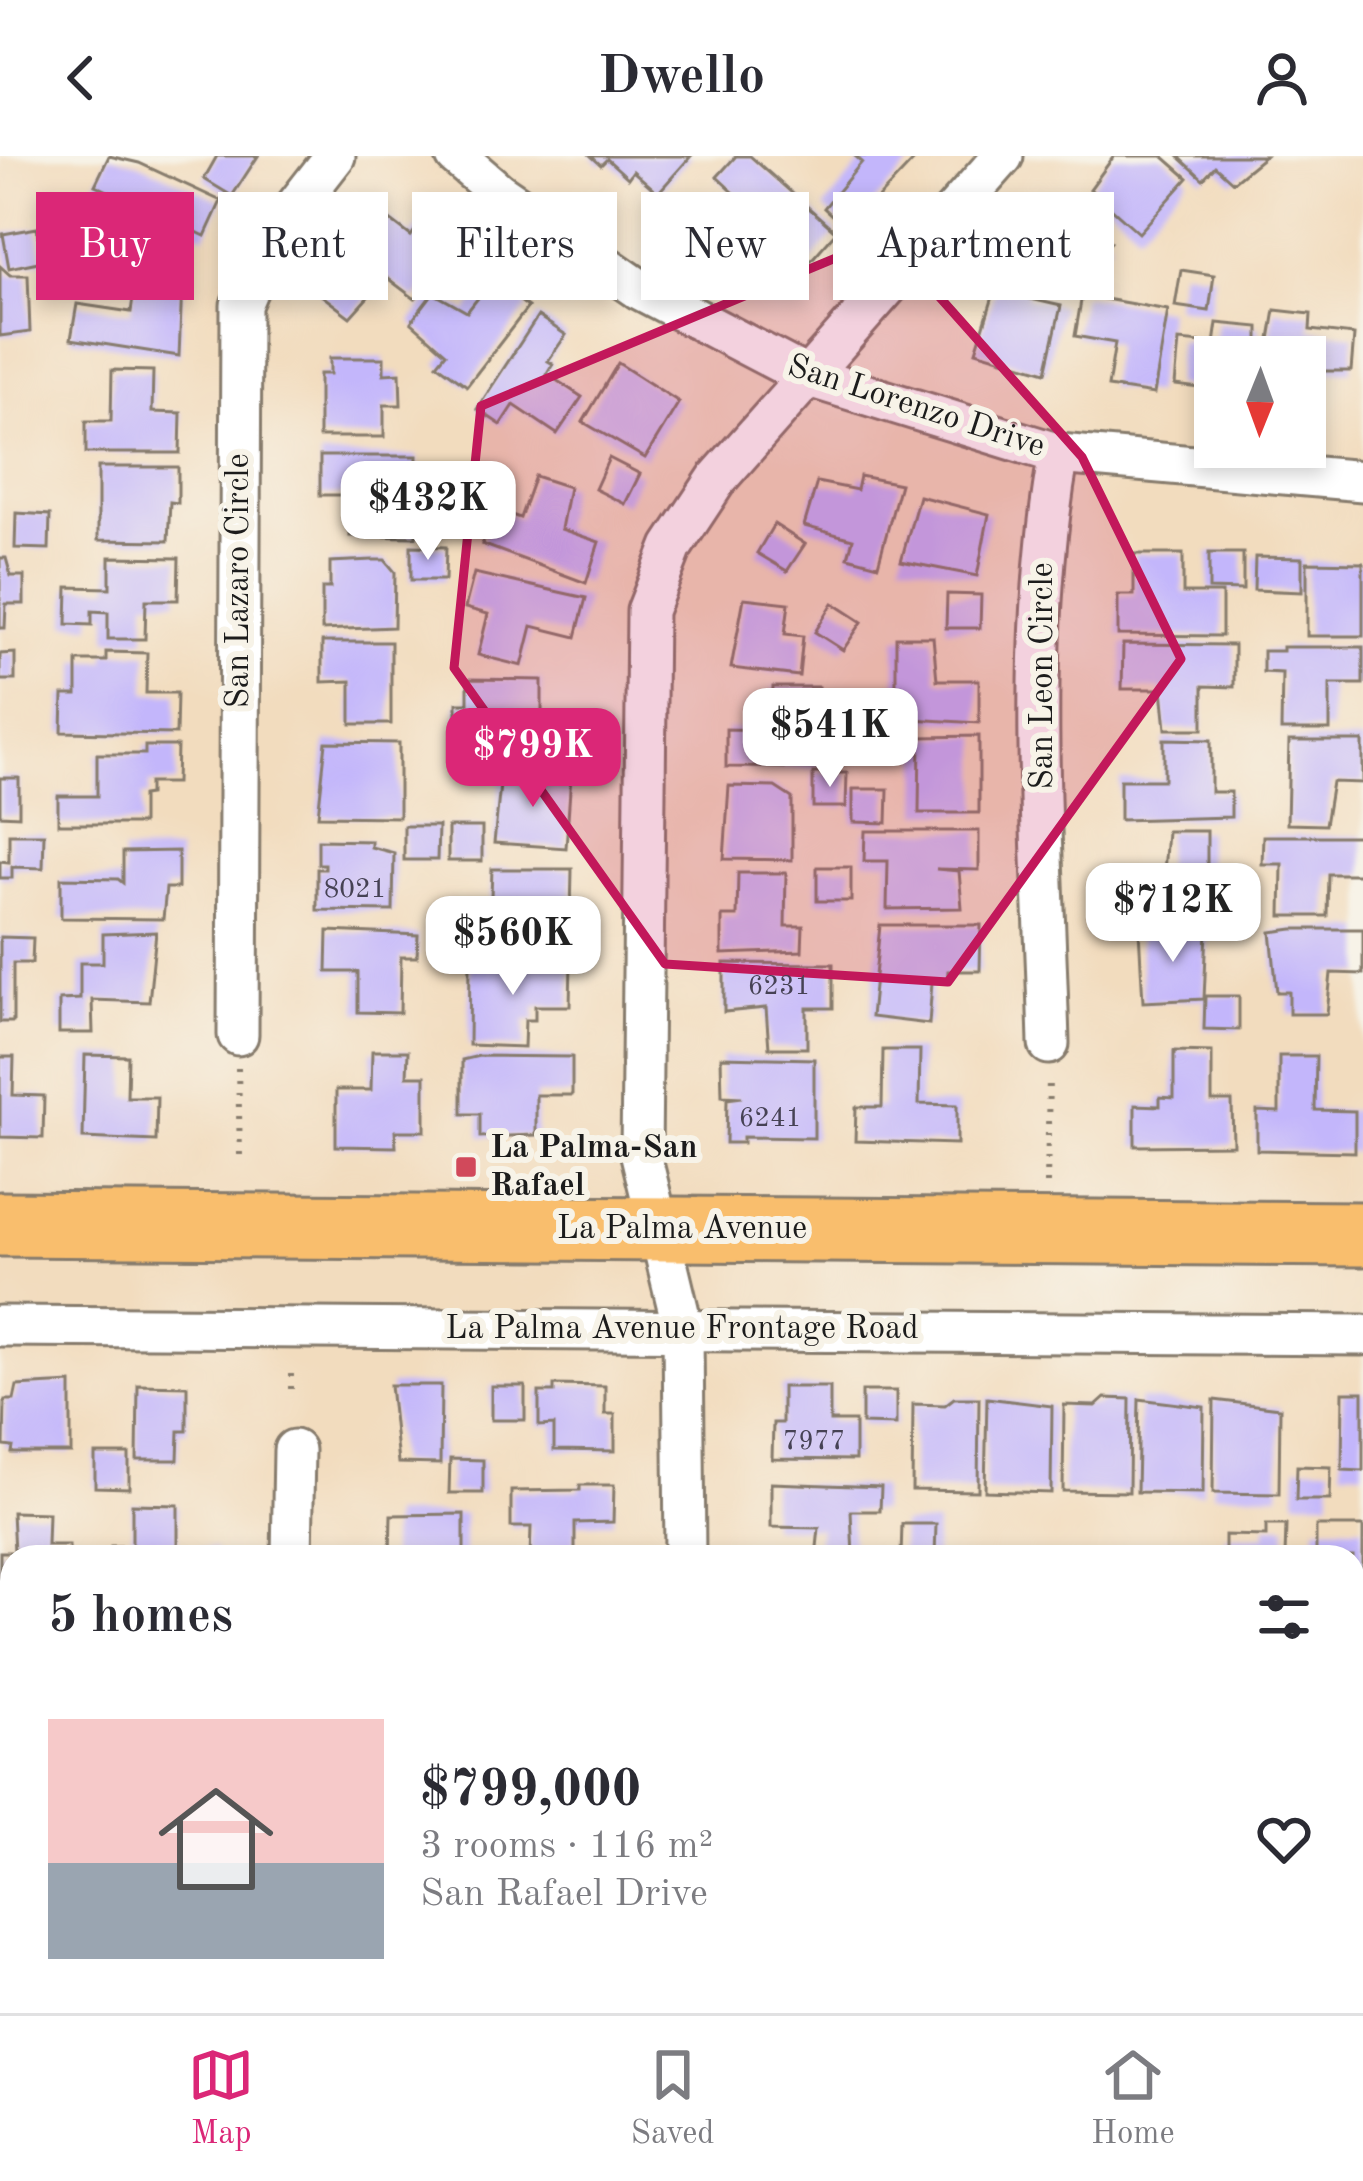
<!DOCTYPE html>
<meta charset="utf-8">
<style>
:root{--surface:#fff;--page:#f2f2f3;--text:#2b2b33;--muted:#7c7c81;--line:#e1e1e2;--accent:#db2777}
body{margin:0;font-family:"Old Standard TT",serif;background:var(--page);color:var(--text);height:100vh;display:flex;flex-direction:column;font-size:45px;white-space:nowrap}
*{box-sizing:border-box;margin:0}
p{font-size:39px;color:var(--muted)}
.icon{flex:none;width:66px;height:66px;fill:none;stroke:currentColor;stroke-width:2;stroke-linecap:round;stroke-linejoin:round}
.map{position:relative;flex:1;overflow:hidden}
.sheet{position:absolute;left:0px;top:1389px;width:1365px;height:468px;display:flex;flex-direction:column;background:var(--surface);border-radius:36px 36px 0 0;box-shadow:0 6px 18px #0003}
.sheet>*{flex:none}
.top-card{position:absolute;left:36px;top:36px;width:1293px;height:108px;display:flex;gap:24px}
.needle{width:78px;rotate:181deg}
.tools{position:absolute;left:1194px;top:180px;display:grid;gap:24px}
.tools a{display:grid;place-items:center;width:132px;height:132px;border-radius:0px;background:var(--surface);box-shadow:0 6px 18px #0003;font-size:60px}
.price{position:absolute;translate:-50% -102px;padding:0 27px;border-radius:24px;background:#fff;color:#222;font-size:39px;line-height:78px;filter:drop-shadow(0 3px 6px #0008)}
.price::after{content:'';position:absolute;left:50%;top:72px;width:36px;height:27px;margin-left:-18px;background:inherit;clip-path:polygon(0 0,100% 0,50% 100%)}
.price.active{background:var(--accent);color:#fff}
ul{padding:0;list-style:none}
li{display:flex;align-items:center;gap:36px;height:300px;padding:0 48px}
li span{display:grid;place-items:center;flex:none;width:336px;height:240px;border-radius:0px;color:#555}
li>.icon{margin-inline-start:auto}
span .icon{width:144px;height:144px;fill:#fffc;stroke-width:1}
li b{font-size:51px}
h2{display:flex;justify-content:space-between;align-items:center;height:144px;padding:0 48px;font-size:51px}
.chip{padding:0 42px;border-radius:0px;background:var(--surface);box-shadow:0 6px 18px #0003;font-size:42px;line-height:108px}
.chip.active{background:var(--accent);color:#fff}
header{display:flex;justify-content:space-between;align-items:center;height:156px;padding:0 48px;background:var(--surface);font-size:54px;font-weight:600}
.tab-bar{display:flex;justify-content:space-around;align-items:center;height:168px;border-top:3px solid var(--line);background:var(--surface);font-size:33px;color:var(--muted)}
.tab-bar a{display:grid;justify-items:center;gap:6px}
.tab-bar .active{color:var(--accent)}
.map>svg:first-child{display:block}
.building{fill:#c3b6fb}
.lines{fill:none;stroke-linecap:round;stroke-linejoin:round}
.minor-casing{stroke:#877c6d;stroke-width:45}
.primary-casing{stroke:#877c6d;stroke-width:69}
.path{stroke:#877c6d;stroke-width:6;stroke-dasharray:3 9;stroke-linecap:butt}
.minor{stroke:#fff;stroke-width:39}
.primary{stroke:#f9be6d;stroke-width:63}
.marked{fill:#c2185b;fill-opacity:0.2;stroke:#c2185b;stroke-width:9;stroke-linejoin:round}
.poi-dot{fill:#d1495b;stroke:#f7f3e8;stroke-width:4.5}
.labels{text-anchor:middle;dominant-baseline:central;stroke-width:12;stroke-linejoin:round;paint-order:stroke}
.number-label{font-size:27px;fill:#464254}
.street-label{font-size:33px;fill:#1c1c1c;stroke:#f7f3e8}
.poi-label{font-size:33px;font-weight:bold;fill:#1c1c1c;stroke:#f7f3e8;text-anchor:start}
</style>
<header><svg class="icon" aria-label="back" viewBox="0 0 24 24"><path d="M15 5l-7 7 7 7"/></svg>Dwello<svg class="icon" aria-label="person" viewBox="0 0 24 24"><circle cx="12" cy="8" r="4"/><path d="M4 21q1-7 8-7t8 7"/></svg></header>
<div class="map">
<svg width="1363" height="1857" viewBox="0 0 1363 1857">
<rect width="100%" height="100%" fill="#f7f3e8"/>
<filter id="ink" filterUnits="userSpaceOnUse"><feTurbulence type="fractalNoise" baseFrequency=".00833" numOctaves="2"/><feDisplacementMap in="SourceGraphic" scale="24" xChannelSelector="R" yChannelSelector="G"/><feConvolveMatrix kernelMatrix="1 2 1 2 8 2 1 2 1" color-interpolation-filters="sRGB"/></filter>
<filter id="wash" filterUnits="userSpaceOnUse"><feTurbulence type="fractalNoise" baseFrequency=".004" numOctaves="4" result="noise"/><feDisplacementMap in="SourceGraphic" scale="48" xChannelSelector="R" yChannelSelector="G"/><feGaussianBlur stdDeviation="2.7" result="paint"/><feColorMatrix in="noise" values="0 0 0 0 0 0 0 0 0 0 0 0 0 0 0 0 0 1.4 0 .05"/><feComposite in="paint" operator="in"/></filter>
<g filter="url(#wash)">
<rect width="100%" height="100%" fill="#f2dcbe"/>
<g id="blocks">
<!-- building -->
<g class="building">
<path d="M109,0L139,7L221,45L205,80L165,61L147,98L116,84L105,93L65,82L73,55L112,65L123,42L95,29Z"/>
<path d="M217,0H258L232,40L204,23Z"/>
<path d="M591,0H691L658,37L633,15L628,22L607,3L601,9Z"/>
<path d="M736,0H750L836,76L805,111L773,82L749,109L716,79L745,47L717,21Z"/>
<path d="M855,0H918L848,74L824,52L862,6Z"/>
<path d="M1114,0H1163L1188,22L1139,77L1090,33Z"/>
<path d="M1178,0H1265L1233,26L1215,10L1203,23Z"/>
<path d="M1065,41L1111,86L1090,108L1041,67Z"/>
<path d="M378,55L411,80L421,66L455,92L415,143L386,121L350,161L321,139Z"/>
<path d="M37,72L43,105L9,112L3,78Z"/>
<path d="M1035,74L1060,96L1037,121L1012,99Z"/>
<path d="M75,94L108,101L101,134L67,127Z"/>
<path d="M0,110L10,119H28L30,176L0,180Z"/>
<path d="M1181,114L1214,119L1209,155L1175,150Z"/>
<path d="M1001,115L1031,123L1026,142L1061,150L1046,216L976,195Z"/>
<path d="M136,122L182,129L179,200L71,183L77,148L131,156Z"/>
<path d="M492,124L528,151L467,230L437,208L446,197L411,166L433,137L467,156Z"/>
<path d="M1082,139L1168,154L1154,238L1108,231L1115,187L1075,180Z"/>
<path d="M1275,154L1311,158L1310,174L1354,179L1351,215H1310L1305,237V201H1267Z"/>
<path d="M538,160L566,179L548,205L553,208L547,218L582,241L557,278L514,249L501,269L477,253Z"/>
<path d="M1217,167L1259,171V201H1215V234L1175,229L1179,185L1214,188Z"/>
<path d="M330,202H384V218L400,217L401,249H384V281H319V218H330Z"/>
<path d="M618,207L679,246L645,302L583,266Z"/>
<path d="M112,214L153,215L152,256L181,257L180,297H86V265H111Z"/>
<path d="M320,300H417L416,381L350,380L351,339H320Z"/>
<path d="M609,302L640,318L625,348L595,333Z"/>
<path d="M98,311H178V347L170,346L168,385L98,384Z"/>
<path d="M535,320L569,331L561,373L599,386L586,427L482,388L494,353L520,362Z"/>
<path d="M860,320L900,328L878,409L848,401L853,383L804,370L817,326L857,334Z"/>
<path d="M919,340L989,358L977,420L901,405Z"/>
<path d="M16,357L50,359L49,393L15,392Z"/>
<path d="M774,368L805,388L787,415L757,397Z"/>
<path d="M411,390L446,391L445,424H411Z"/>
<path d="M1209,397H1243V434L1209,433Z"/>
<path d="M1134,398H1183V437H1222V480L1118,479V439H1134Z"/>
<path d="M110,401L179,402L178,444H146L145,483H108V456L92,455V469L67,468L68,431L110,432Z"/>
<path d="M1255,401L1302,402V436L1254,434Z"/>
<path d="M0,402H6L11,420H24V448H6L5,472H0Z"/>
<path d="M373,404H385L395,416L394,471L322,474V432H330V406Z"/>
<path d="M1307,406L1363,407V480H1307Z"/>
<path d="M474,417L586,442L576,481L532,470L522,510L478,499L488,458L465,452Z"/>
<path d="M947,438L981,439L980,472H946Z"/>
<path d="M744,442L789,447L785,478L803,480L799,520L731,512Z"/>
<path d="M833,447L862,466L843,494L815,476Z"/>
<path d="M896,481H933L937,524H979V567L878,561V532H896Z"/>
<path d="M322,486H391V568H351V525L322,526Z"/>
<path d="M1123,488L1234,489V531L1203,530V573H1166L1162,533H1122Z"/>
<path d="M1283,491H1363V528H1330V574H1281L1282,517L1263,516V495H1283Z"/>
<path d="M106,496L147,497L146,537H177L176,578L62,576L63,539H77V505H106Z"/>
<path d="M15,497V524H0V498Z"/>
<path d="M468,523L542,524V558H531V564L571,565L570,609L474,604L475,575H457V547H468Z"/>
<path d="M773,531H819V583H834L833,606H818V612L726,611V573L772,574Z"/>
<path d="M979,580V657H919L920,581Z"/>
<path d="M1164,583L1211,584V636H1231V661L1120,664V624H1164Z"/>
<path d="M1289,585H1363V627L1332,626L1325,669L1287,668Z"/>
<path d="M326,586L399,587V661L318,660Z"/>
<path d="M145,590H177L176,627H149V639L142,640V668H58V640H97V598H145Z"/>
<path d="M813,617H847L846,651H813Z"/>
<path d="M501,619H571L566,692L494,687Z"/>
<path d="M0,622H19V660L0,659Z"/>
<path d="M729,630L775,631L792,642V704L724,703Z"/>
<path d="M853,633H888L887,667L853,666Z"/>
<path d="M404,670H438L437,704H404Z"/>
<rect x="448" y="671" width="34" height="34"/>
<path d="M865,675H979V714L936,713L959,715L962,752L887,753L888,705H864Z"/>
<path d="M1167,675H1207V712H1227L1226,762L1121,761V717H1164Z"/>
<path d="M9,678H44L43,712L12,711V722H0V705L9,706Z"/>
<path d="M1263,680H1363V718H1328L1327,760H1281L1282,708H1262Z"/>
<path d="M318,684L371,685V691L394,697L393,755L317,754V713H325V708H318Z"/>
<path d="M178,695V732H166L163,763L61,762V722L118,723L123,727V696Z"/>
<rect x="817" y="711" width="34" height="34"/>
<path d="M492,713H572L571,760L557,759L556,790L511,789V770L490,769Z"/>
<path d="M738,717H786L785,770H803L802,795L722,798V760H737Z"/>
<path d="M880,769H981L980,815H948L947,827L932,826L929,868L871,861Z"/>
<path d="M1293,773H1363V818L1331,817L1327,858H1289V836H1277L1271,776Z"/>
<path d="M1139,774H1207L1204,843L1143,846Z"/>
<path d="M328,775L418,779L417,801H401L400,857L358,856V816H327Z"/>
<path d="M156,776L149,846L92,844L93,877H59V844L80,843V807H103V778Z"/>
<path d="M0,781L33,782L32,807H13V866H0Z"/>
<path d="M470,805L571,806L570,850H535V864H525L524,891L469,889Z"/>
<path d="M724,807L833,808V852H807V892H769L766,852L724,856Z"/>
<path d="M1205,840H1239V874L1204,873Z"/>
<path d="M883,894H920L919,948L957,949V988L855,985L856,951H882Z"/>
<path d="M372,895H408L407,920H425V975H395L396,991L336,990V934H371Z"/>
<path d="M1174,895L1212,896V945H1232L1233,989L1135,990V949L1160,950V941L1174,942Z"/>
<path d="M85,899L128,900L127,941H157L156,985L83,982Z"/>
<path d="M479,900L572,901V939H536V979L480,981V958H462V904Z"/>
<path d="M1279,900H1316L1315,954L1355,955V996L1257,994V955L1279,956Z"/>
<path d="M0,901H14L13,939L44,940L43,982L0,981Z"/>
<path d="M721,901L814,903V982L743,981V987H726L727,943L742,941L722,940Z"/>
<path d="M71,1227V1297H12L13,1291L4,1290L5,1244H14L17,1230Z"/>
<path d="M138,1229L187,1230V1275H179L178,1304H137Z"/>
<path d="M390,1229H441L440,1308L398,1307Z"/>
<path d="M554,1229L605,1230V1258H615V1295L554,1294V1269L539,1270V1236H554Z"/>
<rect x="491" y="1230" width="34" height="34"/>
<path d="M782,1231H830V1265H855V1304L772,1303L773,1267H782Z"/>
<path d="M862,1235H896V1269L862,1268Z"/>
<path d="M1343,1236H1363V1315L1342,1314Z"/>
<path d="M954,1242H979L978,1335L912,1334L913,1248L945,1249Z"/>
<path d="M987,1242L1052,1250L1051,1337L985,1335Z"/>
<path d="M1105,1242L1130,1243L1129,1336L1063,1335L1064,1249L1096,1250Z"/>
<path d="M1139,1243L1204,1251L1203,1337L1137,1336Z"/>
<path d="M1214,1244L1280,1252L1279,1338L1213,1337Z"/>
<path d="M95,1298H129V1332L95,1331Z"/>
<path d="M450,1303L483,1304V1337H449Z"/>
<path d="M1297,1310L1331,1311L1330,1344H1296Z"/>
<path d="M771,1327L881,1331L880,1355H851L853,1401H816L819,1372L771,1371Z"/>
<path d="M580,1329H614L613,1366L575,1367V1401H530L531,1371H511V1335L580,1334Z"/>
<path d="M132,1348L178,1349V1393H215V1401H111V1390H132Z"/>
<path d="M12,1356L48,1357L47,1389H69V1401H12V1438H0V1396H14Z"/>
<path d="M464,1358V1401H390L391,1359Z"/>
<path d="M902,1368H936L935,1401H901Z"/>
<path d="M1266,1369H1286L1285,1401H1225V1379L1266,1380Z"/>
<path d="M1316,1370H1363V1446H1353V1401H1316Z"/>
<path d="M0,1462L12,1463V1536H3Z"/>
<path d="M1353,1465H1363V1550L1353,1549Z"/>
<path d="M2,1556H12V1634H0Z"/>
<path d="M1353,1561L1363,1566V1646H1353Z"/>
<path d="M0,1651L12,1654V1730H0Z"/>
<rect x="1353" y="1705" width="10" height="42"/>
<rect x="0" y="1763" width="12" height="65"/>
<rect x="127" y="1845" width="87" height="12"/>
<path d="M362,1845H435V1856L362,1857Z"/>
</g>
</g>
</g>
<g filter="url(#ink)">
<use href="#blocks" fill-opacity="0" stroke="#877c6d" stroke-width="3"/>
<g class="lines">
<defs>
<g id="minor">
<path d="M456,0L498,36L639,133L806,220L1059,298L1363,325"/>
<path d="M238,879L241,149L268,86L335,0"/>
<path d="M1049,888C1044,692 1024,491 1059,298"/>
<path d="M0,1170L1363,1179"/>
<path d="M292,1401L294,1294"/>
<path d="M685,1401L683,1173L641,999L647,455L672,391L717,323L1003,0"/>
<path d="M1353,1810H1363"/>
<path d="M688,1845V1857"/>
<path d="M285,1857V1845"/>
<path d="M791,1857L862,1845"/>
<path d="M1089,1857L1090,1845"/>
</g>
<path id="primary" d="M0,1068L1363,1078"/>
</defs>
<!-- minor casing -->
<use href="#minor" class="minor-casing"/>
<!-- primary casing -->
<use href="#primary" class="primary-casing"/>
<!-- path -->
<g class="path">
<path d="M238,912L240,999"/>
<path d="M1047,1028L1049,921"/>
<path d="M291,1233V1211"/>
</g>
<!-- minor -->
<use href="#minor" class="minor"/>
<!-- primary -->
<use href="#primary" class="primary"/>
</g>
</g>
<!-- marked area -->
<path class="marked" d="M886,81L1082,301L1181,503L948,826L665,808L454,512L481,250Z"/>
<!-- markers -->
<rect class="poi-dot" x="454" y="999" width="24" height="24" rx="6"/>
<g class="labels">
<!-- number labels -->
<g class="number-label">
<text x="355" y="733">8021</text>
<text x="779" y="830">6231</text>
<text x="770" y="962">6241</text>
<text x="814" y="1285">7977</text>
</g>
<!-- street labels -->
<g class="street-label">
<text transform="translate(916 251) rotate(18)">San Lorenzo Drive</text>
<text transform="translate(239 425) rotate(-90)">San Lazaro Circle</text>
<text transform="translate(1043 520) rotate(-90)">San Leon Circle</text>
<text x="682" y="1073">La Palma Avenue</text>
<text x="682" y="1173">La Palma Avenue Frontage Road</text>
</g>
<!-- poi labels -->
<g class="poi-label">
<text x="490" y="992">La Palma-San<tspan x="490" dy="38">Rafael</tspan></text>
</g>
</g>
</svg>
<div class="tools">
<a><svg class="needle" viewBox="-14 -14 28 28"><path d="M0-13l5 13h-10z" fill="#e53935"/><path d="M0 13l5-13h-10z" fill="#7c7c81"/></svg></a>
</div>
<b class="price" style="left:428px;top:407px">$432K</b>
<b class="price" style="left:830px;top:634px">$541K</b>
<b class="price active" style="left:533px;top:654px">$799K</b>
<b class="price" style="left:1173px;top:809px">$712K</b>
<b class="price" style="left:513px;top:842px">$560K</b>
<div class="top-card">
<a class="chip active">Buy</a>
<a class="chip">Rent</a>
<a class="chip">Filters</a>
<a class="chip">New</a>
<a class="chip">Apartment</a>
</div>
<section class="sheet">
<h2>5 homes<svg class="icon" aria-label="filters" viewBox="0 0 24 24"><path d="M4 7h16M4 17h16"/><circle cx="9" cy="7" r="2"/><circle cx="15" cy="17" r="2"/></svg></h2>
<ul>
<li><span style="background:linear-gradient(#f6c9c9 60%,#9aa5b1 0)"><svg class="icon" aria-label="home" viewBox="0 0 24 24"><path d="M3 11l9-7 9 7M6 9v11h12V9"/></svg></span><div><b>$799,000</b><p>3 rooms · 116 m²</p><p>San Rafael Drive</p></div><svg class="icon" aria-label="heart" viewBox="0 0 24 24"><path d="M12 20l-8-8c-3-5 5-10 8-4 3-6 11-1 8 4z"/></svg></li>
</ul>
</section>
</div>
<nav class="tab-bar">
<a class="active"><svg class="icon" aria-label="map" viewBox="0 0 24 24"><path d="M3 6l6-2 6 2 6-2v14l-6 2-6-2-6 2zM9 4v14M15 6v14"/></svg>Map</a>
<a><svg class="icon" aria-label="saved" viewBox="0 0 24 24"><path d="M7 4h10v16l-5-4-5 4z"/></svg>Saved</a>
<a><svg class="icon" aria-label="home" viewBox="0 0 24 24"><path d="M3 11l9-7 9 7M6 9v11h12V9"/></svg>Home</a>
</nav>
